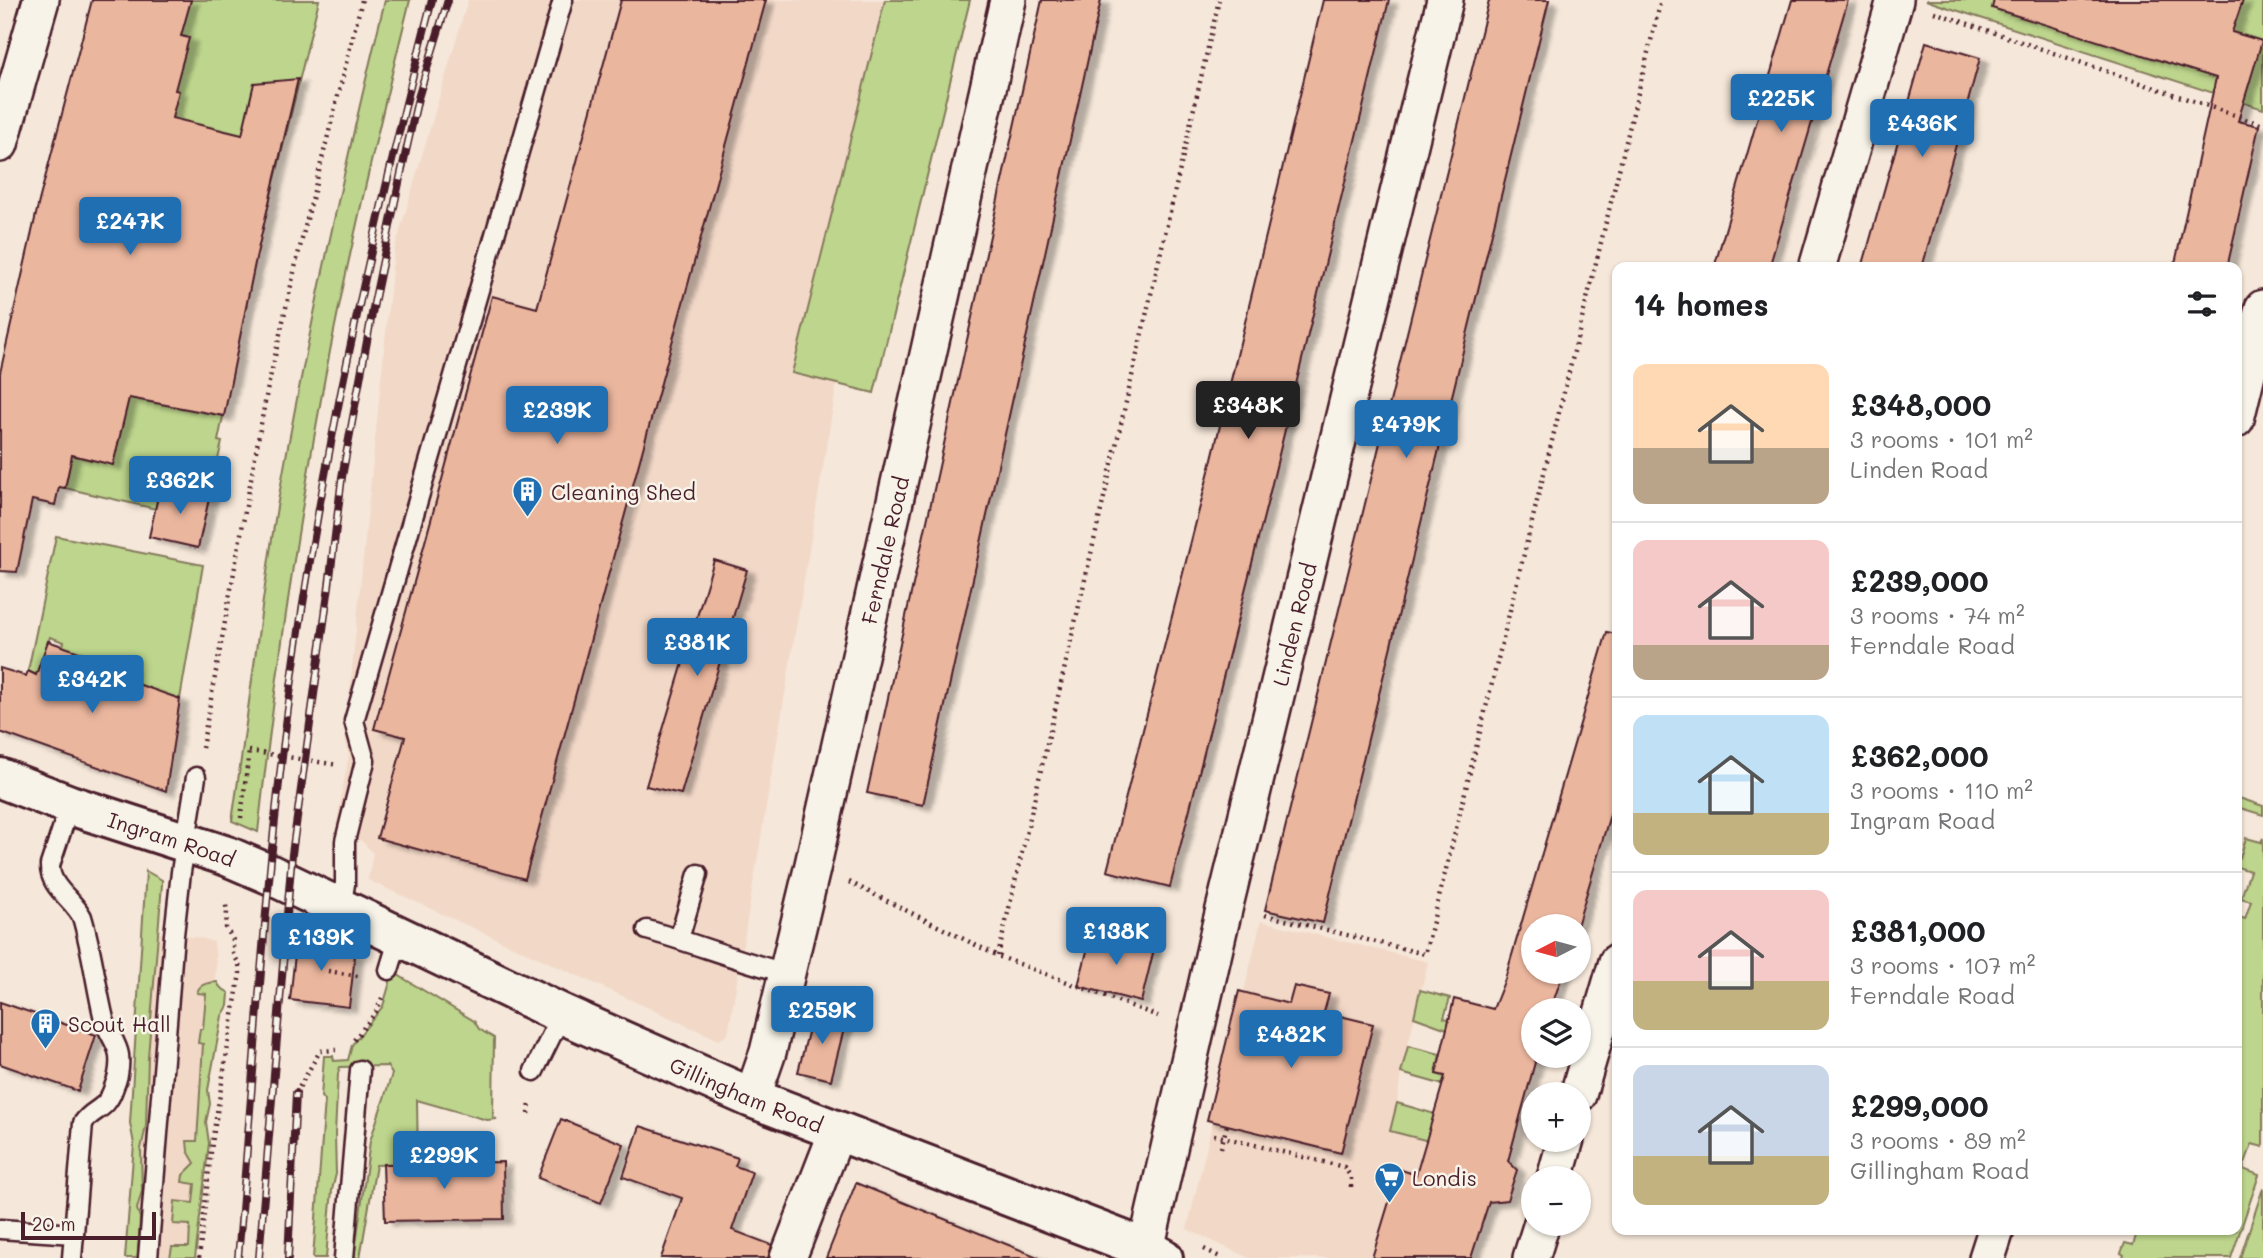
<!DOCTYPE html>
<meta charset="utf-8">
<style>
:root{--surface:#fff;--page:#f2f2f2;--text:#202124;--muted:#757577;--line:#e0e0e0;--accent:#1f6fb2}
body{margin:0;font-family:Mali,sans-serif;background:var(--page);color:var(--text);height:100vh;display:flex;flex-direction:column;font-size:26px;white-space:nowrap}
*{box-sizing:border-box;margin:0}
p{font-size:23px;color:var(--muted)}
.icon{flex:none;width:38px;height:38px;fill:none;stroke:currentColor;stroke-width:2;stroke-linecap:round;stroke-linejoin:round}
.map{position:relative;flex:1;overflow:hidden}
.drawer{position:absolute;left:1612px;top:262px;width:630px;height:973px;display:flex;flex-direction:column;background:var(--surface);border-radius:14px;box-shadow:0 2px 5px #0004}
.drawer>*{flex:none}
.needle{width:46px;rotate:264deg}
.fabs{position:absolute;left:1521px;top:914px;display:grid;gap:14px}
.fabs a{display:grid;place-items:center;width:70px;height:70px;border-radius:50%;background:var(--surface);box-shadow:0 2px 5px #0004;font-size:35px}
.scale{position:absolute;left:21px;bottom:18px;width:135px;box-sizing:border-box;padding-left:7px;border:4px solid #4a1f2b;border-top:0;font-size:19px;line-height:24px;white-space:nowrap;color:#4a1f2b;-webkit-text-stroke:5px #f7f3e8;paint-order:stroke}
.price{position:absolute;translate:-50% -60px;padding:0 16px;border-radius:7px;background:var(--accent);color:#fff;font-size:23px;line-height:46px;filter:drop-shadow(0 2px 4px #0008)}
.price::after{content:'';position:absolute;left:50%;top:42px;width:21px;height:16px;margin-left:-10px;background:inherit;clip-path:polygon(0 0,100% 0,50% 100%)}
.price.on{background:#222;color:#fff}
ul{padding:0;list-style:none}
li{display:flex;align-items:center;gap:21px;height:175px;padding:0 21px}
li+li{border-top:2px solid var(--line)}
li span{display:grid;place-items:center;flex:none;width:196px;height:140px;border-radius:14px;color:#555}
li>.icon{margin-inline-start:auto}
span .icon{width:84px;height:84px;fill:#fffc;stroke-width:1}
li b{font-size:30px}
h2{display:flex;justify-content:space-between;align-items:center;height:84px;padding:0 21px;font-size:30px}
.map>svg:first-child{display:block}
.built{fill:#f2d8c7}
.green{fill:#bdd58c;stroke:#847a5c;stroke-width:2}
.building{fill:#ebb69e;stroke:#4a1f2b;stroke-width:2;filter:url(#shadow)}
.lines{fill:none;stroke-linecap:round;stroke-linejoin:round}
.lane-casing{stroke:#4a1f2b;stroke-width:23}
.street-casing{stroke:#4a1f2b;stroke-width:40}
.secondary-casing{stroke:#4a1f2b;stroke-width:44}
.path{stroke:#4a1f2b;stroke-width:4.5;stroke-dasharray:2 5;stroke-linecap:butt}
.lane{stroke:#f7f3e8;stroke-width:18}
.street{stroke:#f7f3e8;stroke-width:35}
.secondary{stroke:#f7f3e8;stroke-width:38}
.rail-casing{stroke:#4a1f2b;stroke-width:8}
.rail{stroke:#f7f3e8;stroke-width:5;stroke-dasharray:16;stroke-linecap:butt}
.path-bridge{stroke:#4a1f2b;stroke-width:4.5;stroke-dasharray:2 5;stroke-linecap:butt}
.labels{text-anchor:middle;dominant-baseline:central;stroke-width:5;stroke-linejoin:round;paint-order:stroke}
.poi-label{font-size:21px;fill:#4a1f2b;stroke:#f7f3e8;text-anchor:start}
.street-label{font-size:21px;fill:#4a1f2b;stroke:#f7f3e8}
</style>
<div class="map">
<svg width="2263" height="1258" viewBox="0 0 2263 1258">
<defs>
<filter id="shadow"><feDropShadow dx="8" dy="4.5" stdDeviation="2" flood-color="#0004"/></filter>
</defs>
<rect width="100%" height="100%" fill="#f5e7d9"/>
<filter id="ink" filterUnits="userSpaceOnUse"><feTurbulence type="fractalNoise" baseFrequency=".0143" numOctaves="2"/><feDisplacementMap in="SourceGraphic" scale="14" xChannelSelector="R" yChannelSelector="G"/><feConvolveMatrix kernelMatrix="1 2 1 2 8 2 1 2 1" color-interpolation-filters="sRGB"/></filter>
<g filter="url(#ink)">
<!-- built -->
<g class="built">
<path d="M468,0H901L728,1034L719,1040L368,880L373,853L362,841L335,832L349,755L345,739L394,251Z"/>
<path d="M1261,921L1428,962L1401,1073L1397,1103L1390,1131L1438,1144L1404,1258H1249L1187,1229Z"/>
<path d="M152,932L200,938L214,942L216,966L192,1258H132Z"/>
</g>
<!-- green -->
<g class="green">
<path d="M191,0H319L257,252L218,441L222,442L204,520L65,488L70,464L41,448L92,460L165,87L189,38L180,35Z"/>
<path d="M385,0H410C379,125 349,250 325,377C297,528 275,679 258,832L232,821C248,717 260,611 277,507C307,336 344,168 385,0Z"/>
<path d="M885,0H970L874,393L792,373Z"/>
<path d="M1926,0H2263V109L1937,4Z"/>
<path d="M56,536L203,565L180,699L162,693L118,705L130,670L102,660L61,653L64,642L50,637L36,675L28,671Z"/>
<path d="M2236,797L2263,806V815L2237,807Z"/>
<path d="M2246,838L2261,842L2263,838V1147L2252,1144L2243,1169L2259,1175L2231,1258H2123L2124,1255L2121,1253L2125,1243L2133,1245L2138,1230H2236V916L2245,919L2251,901L2241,898L2250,871L2237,867L2236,857L2240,858Z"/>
<path d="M146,871L162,880V884L148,1057L146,1126L141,1149L142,1191L137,1209L140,1218L138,1258H125L134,1144L130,1123Z"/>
<path d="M393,972L474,1021L479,1029L494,1038L493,1114V1118L497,1119L487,1120L417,1100L418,1164L376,1165L360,1258H354L370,1141L392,1074L387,1066L340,1067L338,1074L335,1134L336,1174L332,1190L326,1258H313L325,1100L321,1097L324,1056H333L334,1061L348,1060L352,1045L383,1006Z"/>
<path d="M217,982L220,987L229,993L228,1006L222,1016L208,1090L210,1104L206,1122L209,1143L195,1258H170L172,1247H189L190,1225L173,1224L175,1201L193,1203L195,1184L182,1182L183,1175L195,1163L188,1151L187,1141H197L203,1044L198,1043L200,1029H203L206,994L197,993C199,983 209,983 217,982Z"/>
<path d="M1420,990L1450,998L1444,1018L1486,1029H1447L1414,1017Z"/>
<path d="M1408,1046L1440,1054L1436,1074L1474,1085L1472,1093L1401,1073Z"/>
<path d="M1397,1103L1435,1114L1456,1148L1390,1131Z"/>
<path d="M2263,1188V1258H2240Z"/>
</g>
<!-- building -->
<g class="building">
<path d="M92,0H191L181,36L189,38L175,90L179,91L172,118L242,135L254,83L298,79L256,258L224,416L129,398L113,465L72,455L65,488L59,487L55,505L32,500L17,572L0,571V373L39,201Z"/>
<path d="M621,0H766L525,879L377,838L405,737L374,729L492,296L537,308Z"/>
<path d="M1042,0H1101L923,805L867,793Z"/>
<path d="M1323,0H1389L1268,500L1170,887L1107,871L1209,471Z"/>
<path d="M1489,0H1549L1323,923L1265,910Z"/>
<path d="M1792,0H1848L1769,268H1714Z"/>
<path d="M1994,0H2243L2232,32L2262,41L2238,121L2259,126L2227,268H2174L2216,78L1992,8Z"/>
<path d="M1926,42L1980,58L1922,268H1862Z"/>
<path d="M161,483L210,494L198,548L149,537Z"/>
<path d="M714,560L747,570L681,794L646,786Z"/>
<path d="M1607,632L1617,634V791L1577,926H1533V971H1564L1550,1010H1533V1055H1537L1508,1161L1517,1170L1507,1200L1489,1202L1471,1258H1372L1399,1169L1416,1175L1445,1076L1436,1074L1454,999L1493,1009L1505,979Z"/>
<path d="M48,641L130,670L126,680L180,699L166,791L0,732V668L26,676L28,671L36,675Z"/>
<path d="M1092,932L1154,949L1141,1002L1078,986Z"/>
<path d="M297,936L331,940L332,952L355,955L349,1007L290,1000Z"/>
<path d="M1294,986L1329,994L1324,1012L1373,1024L1341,1153L1207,1120L1239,991L1289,1004Z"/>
<path d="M0,1002L96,1035L78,1091L0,1064Z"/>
<path d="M813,1013L846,1021L831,1080L798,1072Z"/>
<path d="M561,1119L624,1144L601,1203L538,1178Z"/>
<path d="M640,1126L738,1158L735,1166L752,1172L732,1230L772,1245L768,1258H661L682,1198L623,1177Z"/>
<path d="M503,1162L504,1219L385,1221L383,1164Z"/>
<path d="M856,1183L1038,1257L1037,1258H826Z"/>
</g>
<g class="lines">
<defs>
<g id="lane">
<path d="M70,805L50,865C49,887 73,899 82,917C92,950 96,986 104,1019C107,1032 117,1042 119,1055C120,1065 118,1078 114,1087C106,1112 94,1107 83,1123L72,1258"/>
<path d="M341,908L345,884V841L365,761L354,721L563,0"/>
<path d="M647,930C694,943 738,961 786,973"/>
<path d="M679,939L698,874"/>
<path d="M389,970L399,937"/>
<path d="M534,1071L562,1014"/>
<path d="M0,1229L74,1234"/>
<path d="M148,1258L174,935L181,872L196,777"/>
<path d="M344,1258L360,1070"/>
</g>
<g id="street">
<path d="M0,144L41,0"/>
<path d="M1817,268L1895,0"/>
<path d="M2236,419L2263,308"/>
<path d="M1578,1095L1617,962"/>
<path id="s1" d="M752,1098L768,1052L812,869L1008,0"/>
<path d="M1555,1178L1566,1139"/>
<path id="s2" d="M1146,1249L1219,930L1445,0"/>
<path d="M788,1258L837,1132"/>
<path d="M1531,1258L1542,1223"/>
<path d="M1987,1258L1996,1230"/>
</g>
<g id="secondary">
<path id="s3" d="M0,778L70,805L227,856L269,874L562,1014L752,1098L1146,1249L1163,1258"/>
</g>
</defs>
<!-- lane casing -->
<use href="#lane" class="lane-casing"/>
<!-- street casing -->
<use href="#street" class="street-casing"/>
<!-- secondary casing -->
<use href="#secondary" class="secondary-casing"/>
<!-- path -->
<g class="path">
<path d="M1934,12L2263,125"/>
<path d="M202,748L267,391L298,255L362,0"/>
<path d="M241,818L249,751"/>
<path d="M849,882L998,956L1158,1016"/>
<path d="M1265,915L1425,954L1661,0"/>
<path d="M998,956L1219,0"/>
<path d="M328,971L358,976"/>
<path d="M354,1040L376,1012L382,998"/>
<path d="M296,1093L320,1051L336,1050"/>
<path d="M529,1114L530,1101"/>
<path d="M1214,1135L1344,1167L1351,1177V1191"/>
<path d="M1221,1148L1227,1125"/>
<path d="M1204,1249L1222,1258"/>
<path d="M199,1258L212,1143L240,973L239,964L233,953V940L226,928L227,911L225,901"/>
</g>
<!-- lane -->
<use href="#lane" class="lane"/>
<!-- street -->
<use href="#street" class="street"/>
<!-- secondary -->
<use href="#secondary" class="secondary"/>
<defs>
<g id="rail">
<path d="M238,1258C254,1075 264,891 288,709C319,470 372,233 432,0"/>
<path d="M259,1258L292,854L329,586L342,477L374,303L400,178L418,98L448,0"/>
<path d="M288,1258L296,1093"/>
</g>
</defs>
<!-- rail casing -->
<use href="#rail" class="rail-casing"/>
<!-- rail -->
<use href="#rail" class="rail"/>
<!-- path-bridge -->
<path class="path-bridge" d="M249,751L338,765"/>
</g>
</g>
<!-- icons -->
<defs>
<symbol id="building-pin" viewBox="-11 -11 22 30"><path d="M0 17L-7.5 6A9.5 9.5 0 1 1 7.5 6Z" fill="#1f6fb2" stroke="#f7f3e8"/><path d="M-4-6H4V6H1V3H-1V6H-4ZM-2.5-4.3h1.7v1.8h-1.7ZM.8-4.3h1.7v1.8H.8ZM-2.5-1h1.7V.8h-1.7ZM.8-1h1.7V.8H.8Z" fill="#fff"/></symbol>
<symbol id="supermarket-pin" viewBox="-11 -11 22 30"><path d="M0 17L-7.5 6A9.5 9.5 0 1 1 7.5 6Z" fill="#1f6fb2" stroke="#f7f3e8"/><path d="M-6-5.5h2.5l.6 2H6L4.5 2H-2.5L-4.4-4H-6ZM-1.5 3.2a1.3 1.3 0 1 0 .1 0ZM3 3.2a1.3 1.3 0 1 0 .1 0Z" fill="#fff"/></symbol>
</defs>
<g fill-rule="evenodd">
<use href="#building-pin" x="510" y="474" width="35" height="47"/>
<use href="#building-pin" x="28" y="1006" width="35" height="47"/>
<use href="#supermarket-pin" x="1372" y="1160" width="35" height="47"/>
</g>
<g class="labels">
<!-- poi labels -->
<g class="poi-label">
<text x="551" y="491">Cleaning Shed</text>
<text x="68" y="1023">Scout Hall</text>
<text x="1412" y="1177">Londis</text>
</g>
<!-- street labels -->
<g class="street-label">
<text stroke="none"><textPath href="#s1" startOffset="564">Ferndale Road</textPath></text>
<text stroke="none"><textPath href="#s2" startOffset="642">Linden Road</textPath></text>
<text stroke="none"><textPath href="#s3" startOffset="182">Ingram Road</textPath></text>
<text stroke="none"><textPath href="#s3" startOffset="812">Gillingham Road</textPath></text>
</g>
</g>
</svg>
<div class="fabs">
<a><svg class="needle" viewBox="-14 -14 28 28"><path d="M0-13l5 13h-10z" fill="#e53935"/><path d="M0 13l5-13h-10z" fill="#757577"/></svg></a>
<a><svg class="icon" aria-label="layers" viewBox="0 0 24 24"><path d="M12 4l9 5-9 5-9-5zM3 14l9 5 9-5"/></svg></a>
<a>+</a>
<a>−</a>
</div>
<div class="scale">20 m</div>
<b class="price" style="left:1781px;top:134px">£225K</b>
<b class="price" style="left:1922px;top:159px">£436K</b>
<b class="price" style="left:130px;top:257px">£247K</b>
<b class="price on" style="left:1248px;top:441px">£348K</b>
<b class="price" style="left:557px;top:446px">£239K</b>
<b class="price" style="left:1406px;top:460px">£479K</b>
<b class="price" style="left:180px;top:516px">£362K</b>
<b class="price" style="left:697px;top:678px">£381K</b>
<b class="price" style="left:92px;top:715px">£342K</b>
<b class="price" style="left:1116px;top:967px">£138K</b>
<b class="price" style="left:321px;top:973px">£139K</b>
<b class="price" style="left:822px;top:1046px">£259K</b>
<b class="price" style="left:1291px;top:1070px">£482K</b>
<b class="price" style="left:444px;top:1191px">£299K</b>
<section class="drawer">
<h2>14 homes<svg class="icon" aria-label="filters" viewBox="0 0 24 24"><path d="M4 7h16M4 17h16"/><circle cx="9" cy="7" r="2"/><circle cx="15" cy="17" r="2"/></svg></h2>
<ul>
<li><span style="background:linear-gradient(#ffd9b3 60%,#b9a48a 0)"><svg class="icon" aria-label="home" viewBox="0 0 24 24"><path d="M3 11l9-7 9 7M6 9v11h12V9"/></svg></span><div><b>£348,000</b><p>3 rooms · 101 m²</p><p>Linden Road</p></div></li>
<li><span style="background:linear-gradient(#f6c9c9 75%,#b9a48a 0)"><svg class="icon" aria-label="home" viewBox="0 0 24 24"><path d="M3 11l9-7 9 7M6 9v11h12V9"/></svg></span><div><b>£239,000</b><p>3 rooms · 74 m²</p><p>Ferndale Road</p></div></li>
<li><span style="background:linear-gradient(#bfe0f5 70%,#c2b280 0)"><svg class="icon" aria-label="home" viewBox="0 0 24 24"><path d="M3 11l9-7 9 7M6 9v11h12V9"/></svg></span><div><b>£362,000</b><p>3 rooms · 110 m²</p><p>Ingram Road</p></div></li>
<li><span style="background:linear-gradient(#f6c9c9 65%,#c2b280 0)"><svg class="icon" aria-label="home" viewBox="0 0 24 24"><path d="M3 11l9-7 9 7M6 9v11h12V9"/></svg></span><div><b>£381,000</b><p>3 rooms · 107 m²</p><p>Ferndale Road</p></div></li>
<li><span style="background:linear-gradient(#c9d6e8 65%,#c2b280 0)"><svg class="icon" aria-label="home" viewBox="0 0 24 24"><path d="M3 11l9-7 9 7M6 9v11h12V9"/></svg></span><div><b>£299,000</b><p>3 rooms · 89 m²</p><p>Gillingham Road</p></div></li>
</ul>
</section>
</div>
